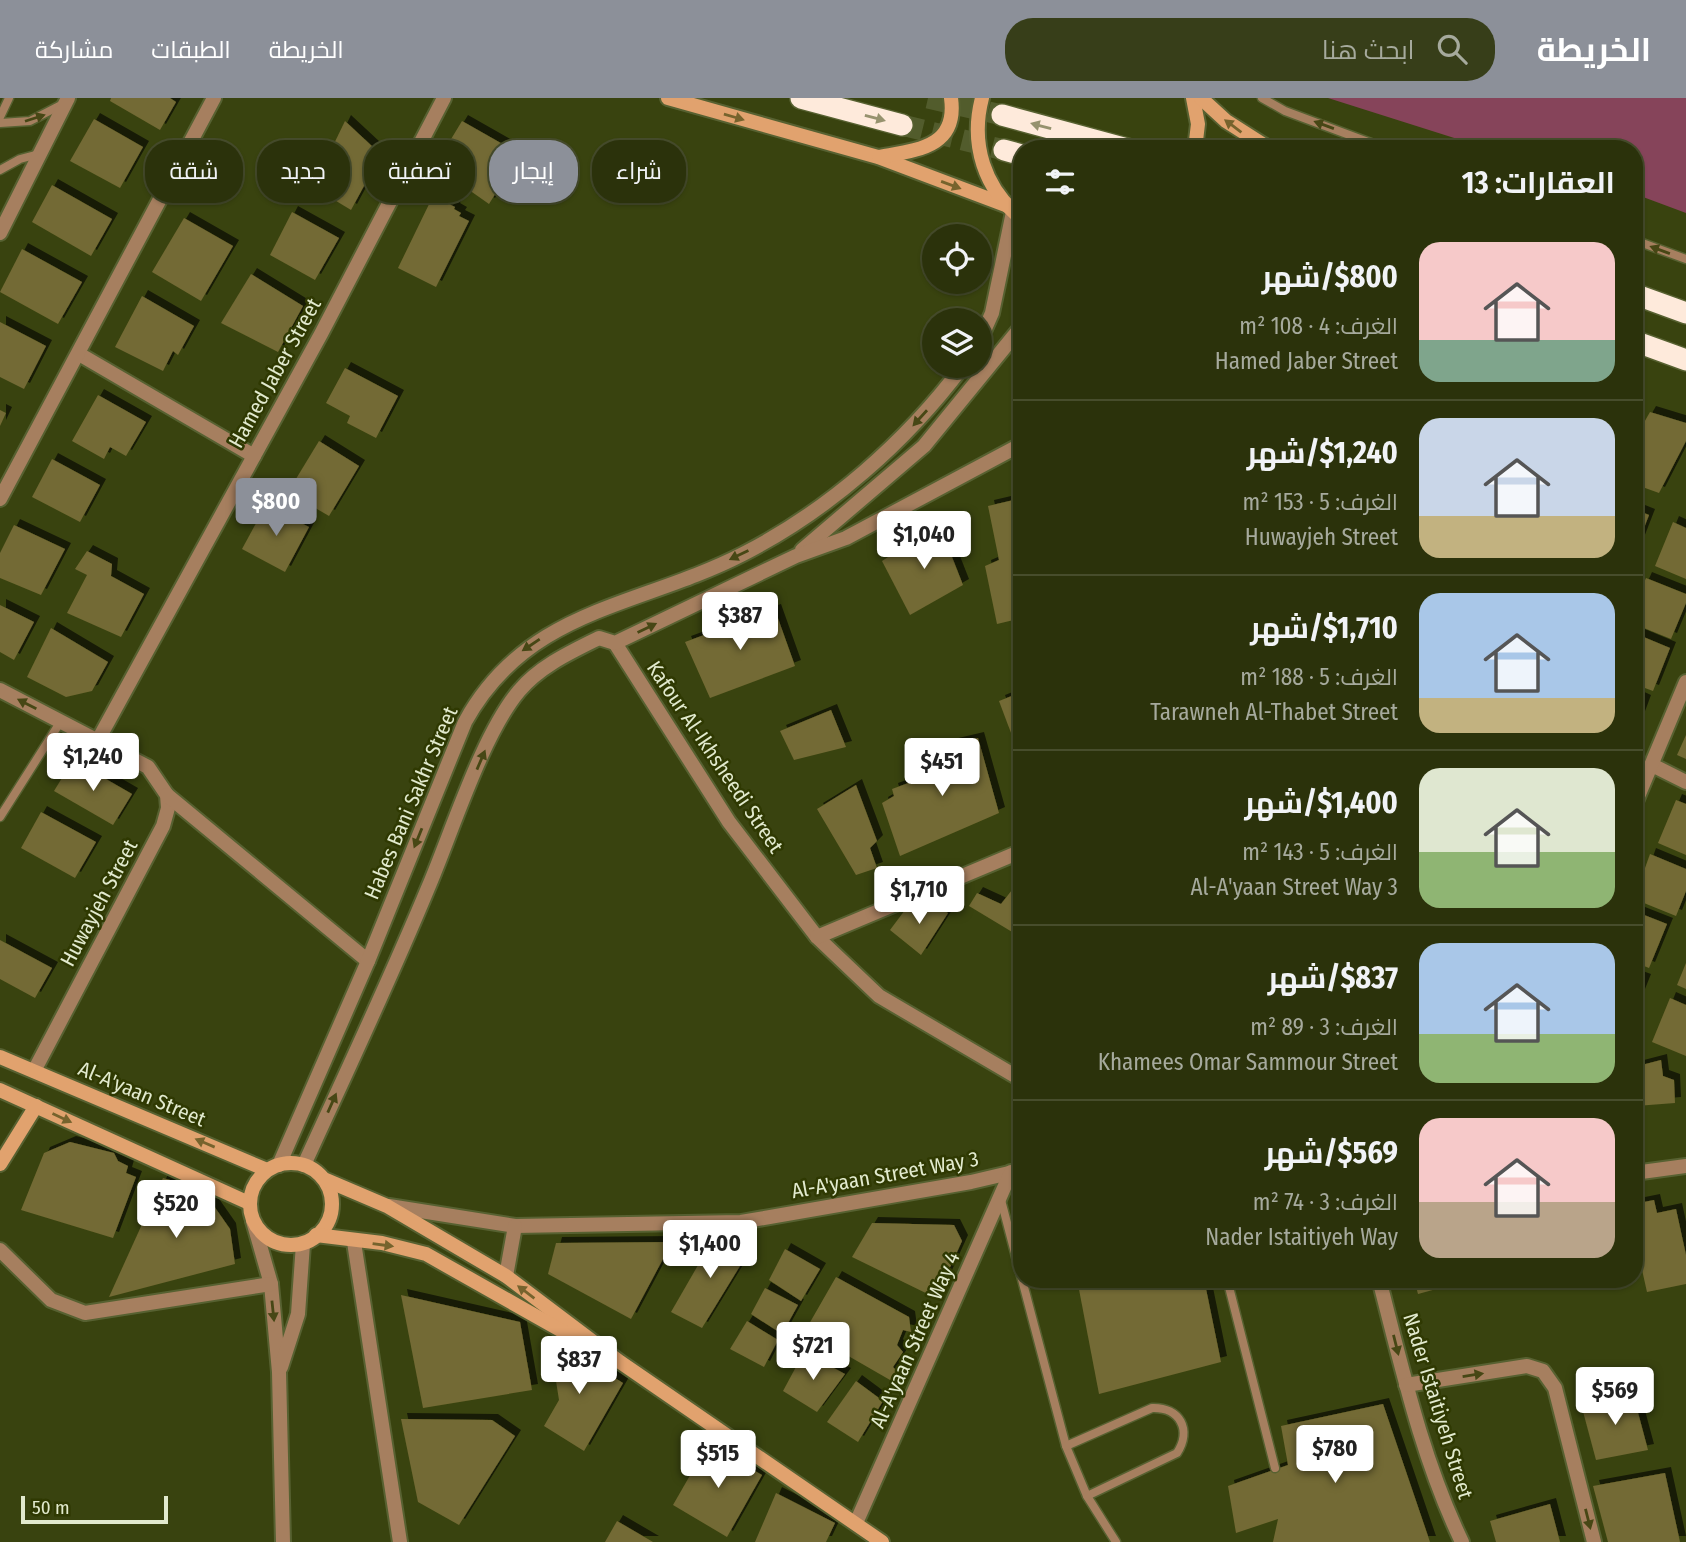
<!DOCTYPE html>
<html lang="ar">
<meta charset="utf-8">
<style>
:root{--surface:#2b320b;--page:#373e19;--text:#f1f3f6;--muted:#a6aa9d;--line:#474d2c;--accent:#8c9099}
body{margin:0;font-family:"Fira Sans Condensed",Cairo,sans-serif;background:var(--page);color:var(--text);direction:rtl;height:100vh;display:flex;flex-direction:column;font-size:26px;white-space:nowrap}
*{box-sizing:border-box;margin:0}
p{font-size:23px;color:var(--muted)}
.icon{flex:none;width:38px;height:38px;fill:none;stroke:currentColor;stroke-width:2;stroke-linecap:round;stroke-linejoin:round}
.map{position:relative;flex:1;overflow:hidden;direction:ltr}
.drawer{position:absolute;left:1013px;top:42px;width:630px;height:1148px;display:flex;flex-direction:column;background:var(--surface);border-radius:28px;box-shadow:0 2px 5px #0004,0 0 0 2px var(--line);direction:rtl}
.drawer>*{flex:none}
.top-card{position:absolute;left:21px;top:42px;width:665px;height:63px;direction:rtl;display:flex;gap:14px}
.fabs{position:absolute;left:922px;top:126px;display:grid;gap:14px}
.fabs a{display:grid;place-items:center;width:70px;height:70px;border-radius:50%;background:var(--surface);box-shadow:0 2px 5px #0004,0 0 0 2px var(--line);font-size:35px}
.scale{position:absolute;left:21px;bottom:18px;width:147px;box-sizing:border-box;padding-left:7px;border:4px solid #e2eace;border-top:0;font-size:19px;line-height:24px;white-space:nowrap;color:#e2eace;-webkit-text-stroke:5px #2f3902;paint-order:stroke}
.price{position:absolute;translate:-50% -60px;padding:0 16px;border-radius:7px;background:#fff;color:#222;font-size:23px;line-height:46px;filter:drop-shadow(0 2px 4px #0008)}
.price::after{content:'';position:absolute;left:50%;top:42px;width:21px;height:16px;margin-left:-10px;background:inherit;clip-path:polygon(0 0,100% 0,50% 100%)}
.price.on{background:var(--accent);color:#fff}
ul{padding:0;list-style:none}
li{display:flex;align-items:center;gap:21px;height:175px;padding:0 28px}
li+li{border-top:2px solid var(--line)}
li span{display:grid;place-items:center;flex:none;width:196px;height:140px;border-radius:21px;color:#555}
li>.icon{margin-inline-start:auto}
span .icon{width:84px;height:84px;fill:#fffc;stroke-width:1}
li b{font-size:30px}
h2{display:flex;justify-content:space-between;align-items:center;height:84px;padding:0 28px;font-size:30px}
.tag{padding:0 24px;border-radius:28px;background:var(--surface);box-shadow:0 2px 5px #0004,0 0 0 2px var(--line);font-size:24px;line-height:63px}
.tag.on{background:var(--accent);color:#fff}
header{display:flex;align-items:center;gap:42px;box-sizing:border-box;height:98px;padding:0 35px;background:var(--accent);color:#fff}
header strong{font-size:33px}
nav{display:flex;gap:38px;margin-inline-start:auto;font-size:24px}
.search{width:490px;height:63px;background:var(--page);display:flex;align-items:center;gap:18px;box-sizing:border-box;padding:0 24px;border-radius:28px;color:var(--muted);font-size:26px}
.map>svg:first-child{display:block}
.green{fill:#86445a}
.building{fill:#736a34;filter:url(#shadow)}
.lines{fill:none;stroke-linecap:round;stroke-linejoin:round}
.highway-tunnel{stroke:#525c2c;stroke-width:21;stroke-dasharray:21 10;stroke-linecap:butt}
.lane-casing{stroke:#576131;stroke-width:11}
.street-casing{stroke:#576131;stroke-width:18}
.secondary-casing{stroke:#576131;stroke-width:18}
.highway-casing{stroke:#576131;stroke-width:24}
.lane{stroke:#a67f5f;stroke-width:8}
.street{stroke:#a67f5f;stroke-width:14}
.secondary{stroke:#e1a26e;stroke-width:14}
.highway{stroke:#feeadb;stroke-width:21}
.oneway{fill:#76632d}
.oneway2{fill:#474715}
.oneway3{fill:#96926e}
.labels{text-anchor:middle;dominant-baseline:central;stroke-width:5;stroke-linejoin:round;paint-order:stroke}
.street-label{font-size:21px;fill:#e2eace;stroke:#2f3902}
</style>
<header>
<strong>الخريطة</strong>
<div class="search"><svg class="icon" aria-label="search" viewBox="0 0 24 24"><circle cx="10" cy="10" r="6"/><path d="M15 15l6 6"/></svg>ابحث هنا</div>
<nav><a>الخريطة</a><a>الطبقات</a><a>مشاركة</a></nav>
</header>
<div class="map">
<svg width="1686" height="1444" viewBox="0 0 1686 1444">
<defs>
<filter id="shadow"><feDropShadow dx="6" dy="-6" stdDeviation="0" flood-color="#0009"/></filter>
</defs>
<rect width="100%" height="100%" fill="#39430f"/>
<!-- green -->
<path class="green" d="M1328,0H1686V115L1635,96L1634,51H1489Z"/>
<!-- building -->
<g class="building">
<path d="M111,0H170L176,4L160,32L110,3Z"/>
<path d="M94,21L143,49L120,90L70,63Z"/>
<path d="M345,23L374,50L378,62L351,112L313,89Z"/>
<path d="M462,23L520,56L489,106L452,80L458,68L442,56Z"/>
<path d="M52,87L112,121L91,158L32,124Z"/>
<path d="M433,98L455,109L454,111L461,115L459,118L469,123L436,189L398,170Z"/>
<path d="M292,114L339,140L315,182L270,157Z"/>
<path d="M184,120L233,148L201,203L152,174Z"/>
<path d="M22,151L82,184L58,226L0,194Z"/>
<path d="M251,176L303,208L278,254L221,225Z"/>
<path d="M142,198L194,228L178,257L173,253L163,273L115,249Z"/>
<path d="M0,224L46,248L24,291L0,279Z"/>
<path d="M345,270L398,298L376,340L347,325L350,318L326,305Z"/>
<path d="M98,297L146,324L126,358L110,349L104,361L72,343Z"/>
<path d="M0,312L6,315L0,328Z"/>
<path d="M1650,314L1686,325V343L1659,395L1634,386V342Z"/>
<path d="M319,343L359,368L329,418L288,394Z"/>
<path d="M52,361L100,387L80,424L32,399Z"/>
<path d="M1022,400V520L997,526L985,468L999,462L988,408Z"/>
<path d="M266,407L309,429L285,474L242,451Z"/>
<path d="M1634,411L1649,417L1635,453H1634Z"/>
<path d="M1673,424L1686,430V481L1655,468Z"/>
<path d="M939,426L963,487L910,517L882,463Z"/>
<path d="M14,427L65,451L41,497L0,480V455Z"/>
<path d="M87,453L112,466L111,478L144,496L121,539L67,515L87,477L75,471Z"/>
<path d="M1646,480L1686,496V505L1671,541L1634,526V507Z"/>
<path d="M0,507L34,524L14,562L0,554Z"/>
<path d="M727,511L733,525L775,512L795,568L710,600L685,544L715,533L714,515Z"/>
<path d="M51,530L108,564L92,593L66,599L27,579Z"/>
<path d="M1634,535L1670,550L1653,593L1634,586Z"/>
<path d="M1022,594V664L999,603Z"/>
<path d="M1634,598L1645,603L1635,630H1634Z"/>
<path d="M831,612L846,649L794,662L780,633Z"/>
<path d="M1686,637V661L1677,657Z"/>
<path d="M978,640L999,715L900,758L882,705L894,698L892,691L933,676L931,651Z"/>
<path d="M73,662L132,696L113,727L54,693Z"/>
<path d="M856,687L877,743L870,750L877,770L856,777L817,711Z"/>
<path d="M1676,702L1686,706V757L1658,745Z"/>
<path d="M41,714L96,744L75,780L21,750Z"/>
<path d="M1650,756L1686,771V793L1676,818L1634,801Z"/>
<path d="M1022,779V840L969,808L977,795L1001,806Z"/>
<path d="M930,804L948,815L921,857L890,832L905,812L917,815Z"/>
<path d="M1634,813L1667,826L1649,870L1634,864Z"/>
<path d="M0,842L52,870L35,900L0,881Z"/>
<path d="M1686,865V891L1677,887Z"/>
<path d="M1634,878L1645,882L1635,907H1634Z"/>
<path d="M1670,900L1686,907V958L1652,944Z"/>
<path d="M1661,962L1663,978L1674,982L1675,1005L1636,1008L1634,969Z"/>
<path d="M70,1044L114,1055L118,1063L128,1068L126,1075L136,1079L113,1140L21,1112L44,1055Z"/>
<path d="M163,1080L202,1091L230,1131L235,1166L109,1199Z"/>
<path d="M1654,1102L1657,1115L1676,1111L1686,1157V1186L1647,1194L1634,1136V1106Z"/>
<path d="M872,1125L954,1127L962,1143L936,1200L852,1159Z"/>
<path d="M716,1136L751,1150L702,1230L671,1214Z"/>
<path d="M672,1144L631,1221L548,1176L556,1145Z"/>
<path d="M785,1151L820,1171L801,1203L769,1182Z"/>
<path d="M836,1179L909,1219L911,1234L903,1232L897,1247L903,1254L893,1269L903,1279L897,1286L805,1233Z"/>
<path d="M1077,1181H1204L1221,1264L1099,1296Z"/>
<path d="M1414,1181H1466V1183L1418,1196Z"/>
<path d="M765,1190L798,1207L782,1236L751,1216Z"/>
<path d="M401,1197L520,1224L532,1292L423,1310Z"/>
<path d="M747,1223L778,1242L764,1269L730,1251Z"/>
<path d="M549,1239L623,1285L584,1353L544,1328L559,1302Z"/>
<path d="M804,1254L845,1276L817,1314L783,1293Z"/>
<path d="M856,1283L883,1303L858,1344L827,1324Z"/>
<path d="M1633,1296L1648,1352L1596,1362L1581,1306Z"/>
<path d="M1383,1306L1430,1444H1273L1278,1421L1236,1435L1228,1388L1288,1367L1281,1328Z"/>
<path d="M401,1321L492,1322L515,1338L459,1427L418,1404Z"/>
<path d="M708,1346L762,1377L727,1439L673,1407Z"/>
<path d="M1665,1375L1680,1444H1608L1593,1388Z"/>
<path d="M776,1395L835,1425L826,1444H755Z"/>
<path d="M1550,1406L1560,1444H1496L1490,1423Z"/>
<path d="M617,1423L653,1444H605Z"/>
</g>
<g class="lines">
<!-- highway-tunnel -->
<g class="highway-tunnel">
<path d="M928,0L1002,17"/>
<path d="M902,27L1004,52"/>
</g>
<defs>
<g id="lane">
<path d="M1262,0L1285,13L1387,51"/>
<path d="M0,19L9,0"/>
<path d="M0,25L30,23L63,6"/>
<path d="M0,72L20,61L39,56"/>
<path d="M1634,142L1686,161"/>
<path d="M0,719L61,623"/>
<path d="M1001,1102L1066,1348L1087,1398L1116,1444"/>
<path d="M1227,1181L1275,1370"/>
<path d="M1066,1348L1152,1310C1180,1309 1192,1332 1177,1355L1087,1398"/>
</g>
<g id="street">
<path d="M0,135L68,0"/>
<path d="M980,242L992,215L1013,114"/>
<path d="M79,256L254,358"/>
<path d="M0,401L214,0"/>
<path d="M802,452L924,348L1022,228"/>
<path d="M615,545L729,724L817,839L879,898L1022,982"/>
<path d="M0,592L148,669L167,697L168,710L163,728L34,973"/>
<path d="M98,642L321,236L444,0"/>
<path d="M1652,667L1686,684"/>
<path d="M167,697L368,863"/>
<path d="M1634,708L1686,584"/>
<path d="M817,839L1022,753"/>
<path d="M279,1067L368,863L465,624C527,510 640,509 743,456C829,412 906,344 963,268"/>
<path d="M304,1067C346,975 389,884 428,790C452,734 482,637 519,593C540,568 571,554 599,540L615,545L796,458L846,440L1022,346"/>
<path d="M1634,1075L1686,1068"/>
<path d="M389,1108L515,1128L741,1124L971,1084L1022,1072"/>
<path d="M253,1123L271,1186L279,1274L283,1444"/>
<path d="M354,1144L400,1444"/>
<path d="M0,1152L51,1202L85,1215L271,1186"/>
<path d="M506,1178L515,1128"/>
<path d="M1379,1181C1402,1270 1422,1361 1462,1444"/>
<path d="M281,1269L298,1216L303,1146"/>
<path d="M1406,1287L1527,1268L1543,1273L1555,1290L1594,1444"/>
<path d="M856,1425L1011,1074"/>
</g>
<g id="secondary">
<path d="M668,0L878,59L1008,108"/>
<path d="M982,0C970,46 984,91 1022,121"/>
<path d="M1193,0L1198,26L1195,51"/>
<path d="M1201,0L1226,23L1270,51"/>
<path d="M879,59C916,52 958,50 951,0"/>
<path d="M0,959L267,1072"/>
<path d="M0,992L249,1105"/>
<circle cx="291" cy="1106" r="41"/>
<path d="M0,1066L36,1008"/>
<path d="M326,1082L387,1108L506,1178L620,1264L882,1444"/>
<path d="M316,1137L382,1145L426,1156L578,1242"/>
</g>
<g id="highway">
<path d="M801,0L902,27"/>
<path d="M1002,17L1127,51"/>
<path d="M1004,52L1022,57"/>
<path d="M1634,196L1686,215"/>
<path d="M1634,243L1686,262"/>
</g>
</defs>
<!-- lane casing -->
<use href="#lane" class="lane-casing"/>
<!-- street casing -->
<use href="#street" class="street-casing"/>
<!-- secondary casing -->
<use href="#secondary" class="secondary-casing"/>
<!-- highway casing -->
<use href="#highway" class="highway-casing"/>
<!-- lane -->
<use href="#lane" class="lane"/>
<!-- street -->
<use href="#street" class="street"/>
<!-- secondary -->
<use href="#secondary" class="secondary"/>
<!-- highway -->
<use href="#highway" class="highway"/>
</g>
<!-- one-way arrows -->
<defs><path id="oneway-solid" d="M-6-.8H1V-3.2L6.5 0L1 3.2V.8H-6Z" transform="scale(1.75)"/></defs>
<g class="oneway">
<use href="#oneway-solid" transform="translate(734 19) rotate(16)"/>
<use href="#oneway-solid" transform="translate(1233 28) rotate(-143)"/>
<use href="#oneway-solid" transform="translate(951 87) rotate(20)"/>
<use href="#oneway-solid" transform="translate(62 1020) rotate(25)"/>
<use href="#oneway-solid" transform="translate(205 1045) rotate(-157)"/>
<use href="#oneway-solid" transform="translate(383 1147) rotate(8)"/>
<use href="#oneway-solid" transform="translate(526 1194) rotate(-143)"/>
</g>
<g class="oneway2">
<use href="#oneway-solid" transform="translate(35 20) rotate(-18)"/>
<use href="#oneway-solid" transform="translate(1324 27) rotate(-160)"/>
<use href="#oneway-solid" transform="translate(1660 152) rotate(-160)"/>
<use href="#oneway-solid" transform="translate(920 320) rotate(132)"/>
<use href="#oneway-solid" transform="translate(739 457) rotate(154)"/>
<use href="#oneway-solid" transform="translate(647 530) rotate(-26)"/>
<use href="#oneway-solid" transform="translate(531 547) rotate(146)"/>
<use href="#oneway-solid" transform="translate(27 606) rotate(-153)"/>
<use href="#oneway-solid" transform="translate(481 662) rotate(-67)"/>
<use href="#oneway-solid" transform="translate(418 740) rotate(112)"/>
<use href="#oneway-solid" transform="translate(332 1005) rotate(-66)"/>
<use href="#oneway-solid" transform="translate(273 1213) rotate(84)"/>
<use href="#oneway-solid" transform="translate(1396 1247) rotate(76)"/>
<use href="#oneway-solid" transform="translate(1473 1277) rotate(-9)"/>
<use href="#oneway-solid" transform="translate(1588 1421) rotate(76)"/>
</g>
<g class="oneway3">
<use href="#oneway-solid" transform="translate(875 20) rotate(15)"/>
<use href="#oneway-solid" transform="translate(1041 28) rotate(-165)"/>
</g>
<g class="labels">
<!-- street labels -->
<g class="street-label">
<text transform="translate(275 275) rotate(-61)">Hamed Jaber Street</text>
<text transform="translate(715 659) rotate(56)">Kafour Al-Ikhsheedi Street</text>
<text transform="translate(411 705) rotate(-67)">Habes Bani Sakhr Street</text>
<text transform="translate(99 805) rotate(-62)">Huwayjeh Street</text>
<text transform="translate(142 996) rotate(23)">Al-A'yaan Street</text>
<text transform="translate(885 1077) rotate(-10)">Al-A'yaan Street Way 3</text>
<text transform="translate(915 1242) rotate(-66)">Al-A'yaan Street Way 4</text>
<text transform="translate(1438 1308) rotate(73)">Nader Istaitiyeh Street</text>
</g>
</g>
</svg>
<div class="fabs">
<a><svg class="icon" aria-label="locate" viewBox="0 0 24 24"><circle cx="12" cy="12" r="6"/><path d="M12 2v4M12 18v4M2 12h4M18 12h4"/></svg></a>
<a><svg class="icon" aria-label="layers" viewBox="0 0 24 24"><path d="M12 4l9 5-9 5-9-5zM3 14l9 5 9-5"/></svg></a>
</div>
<div class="scale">50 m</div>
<b class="price on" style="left:276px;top:440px">$800</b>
<b class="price" style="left:924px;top:473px">$1,040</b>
<b class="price" style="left:740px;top:554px">$387</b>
<b class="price" style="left:93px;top:695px">$1,240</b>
<b class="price" style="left:942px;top:700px">$451</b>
<b class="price" style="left:919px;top:828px">$1,710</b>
<b class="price" style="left:176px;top:1142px">$520</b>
<b class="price" style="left:710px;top:1182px">$1,400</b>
<b class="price" style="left:813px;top:1284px">$721</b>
<b class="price" style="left:579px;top:1298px">$837</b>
<b class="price" style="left:1615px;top:1329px">$569</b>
<b class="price" style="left:1335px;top:1387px">$780</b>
<b class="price" style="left:718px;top:1392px">$515</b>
<div class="top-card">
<a class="tag">شراء</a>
<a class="tag on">إيجار</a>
<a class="tag">تصفية</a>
<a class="tag">جديد</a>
<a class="tag">شقة</a>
</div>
<section class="drawer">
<h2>العقارات: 13<svg class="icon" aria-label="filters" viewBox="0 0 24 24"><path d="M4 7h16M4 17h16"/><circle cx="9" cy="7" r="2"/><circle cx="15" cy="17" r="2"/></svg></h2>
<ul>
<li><span style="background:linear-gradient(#f6c9c9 70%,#7fa58c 0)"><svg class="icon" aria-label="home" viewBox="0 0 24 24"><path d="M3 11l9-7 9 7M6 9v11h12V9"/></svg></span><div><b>$800/شهر</b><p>الغرف: 4 · 108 m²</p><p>Hamed Jaber Street</p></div></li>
<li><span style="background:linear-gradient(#c9d6e8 70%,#c2b280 0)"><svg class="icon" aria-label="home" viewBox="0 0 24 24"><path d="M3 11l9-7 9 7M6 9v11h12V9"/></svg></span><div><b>$1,240/شهر</b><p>الغرف: 5 · 153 m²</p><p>Huwayjeh Street</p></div></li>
<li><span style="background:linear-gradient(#a9c7e8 75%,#c2b280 0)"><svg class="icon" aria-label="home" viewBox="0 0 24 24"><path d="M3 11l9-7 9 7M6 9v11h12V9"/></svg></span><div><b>$1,710/شهر</b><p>الغرف: 5 · 188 m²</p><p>Tarawneh Al-Thabet Street</p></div></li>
<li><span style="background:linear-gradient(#dfe7d0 60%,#8fb573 0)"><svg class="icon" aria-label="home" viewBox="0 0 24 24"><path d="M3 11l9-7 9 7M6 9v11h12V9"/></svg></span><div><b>$1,400/شهر</b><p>الغرف: 5 · 143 m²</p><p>Al-A'yaan Street Way 3</p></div></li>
<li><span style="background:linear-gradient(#a9c7e8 65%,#8fb573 0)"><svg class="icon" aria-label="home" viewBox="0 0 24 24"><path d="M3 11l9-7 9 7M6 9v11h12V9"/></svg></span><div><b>$837/شهر</b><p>الغرف: 3 · 89 m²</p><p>Khamees Omar Sammour Street</p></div></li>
<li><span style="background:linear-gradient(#f6c9c9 60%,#b9a48a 0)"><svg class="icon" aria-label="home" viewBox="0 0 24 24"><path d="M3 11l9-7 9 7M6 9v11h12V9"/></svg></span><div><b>$569/شهر</b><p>الغرف: 3 · 74 m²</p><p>Nader Istaitiyeh Way</p></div></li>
</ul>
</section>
</div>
